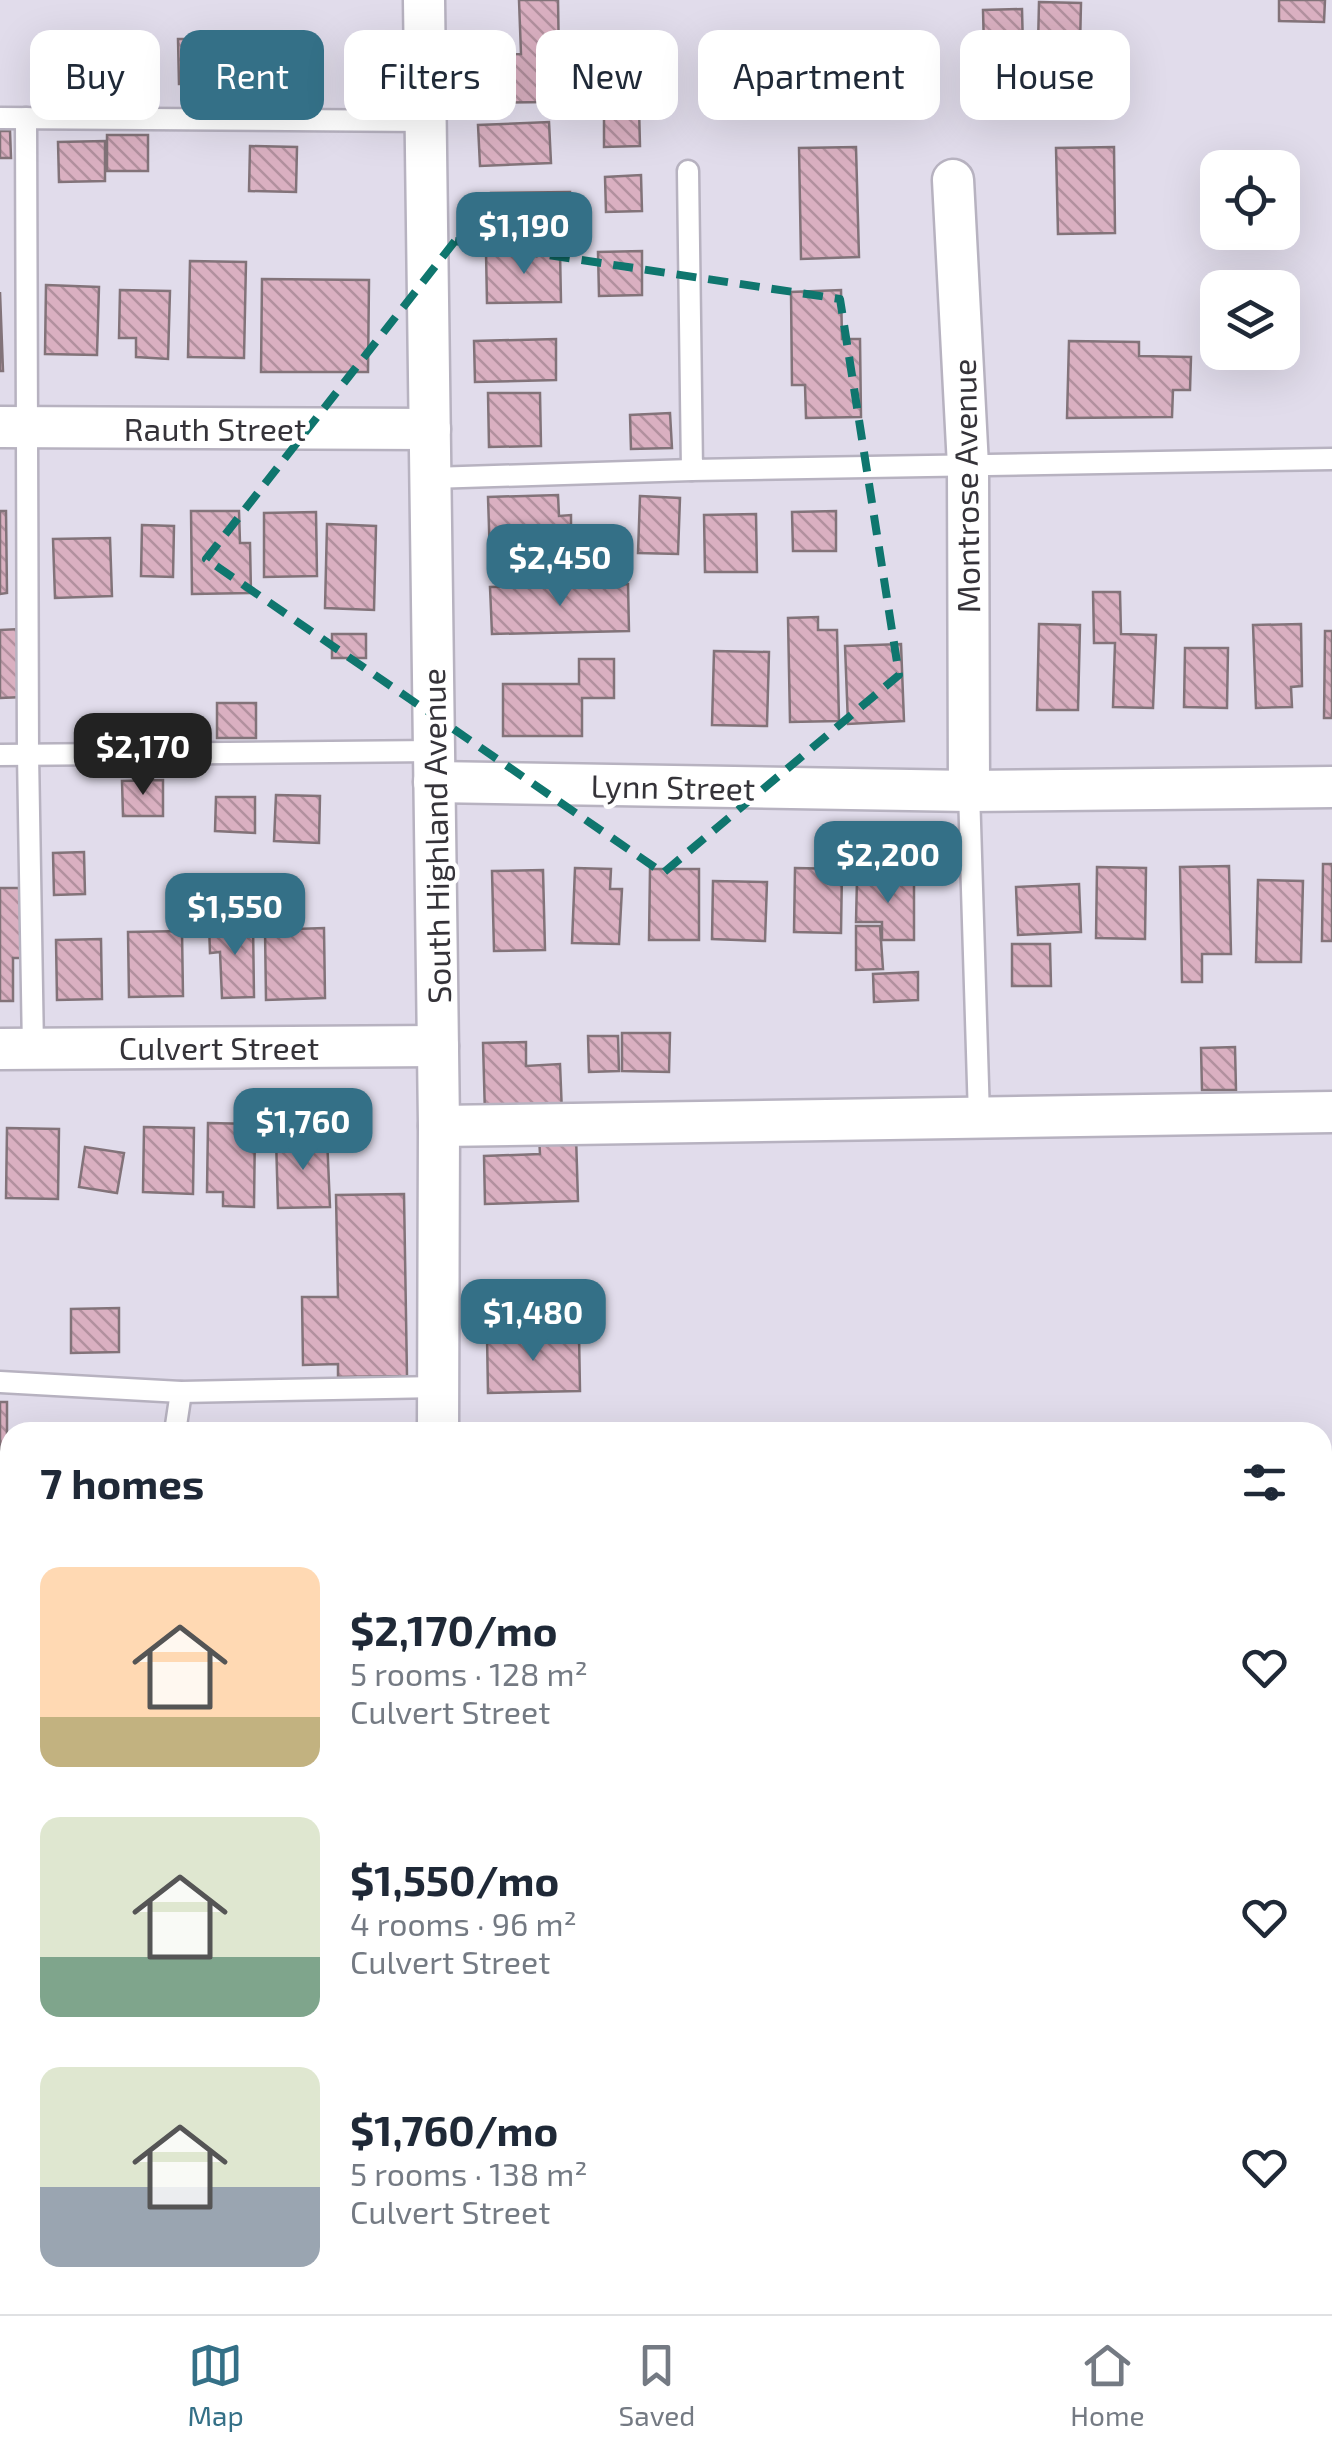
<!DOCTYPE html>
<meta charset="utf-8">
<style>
:root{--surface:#fff;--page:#f2f2f3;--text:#1f2937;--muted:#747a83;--line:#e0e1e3;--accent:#347087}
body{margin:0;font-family:"Exo 2",sans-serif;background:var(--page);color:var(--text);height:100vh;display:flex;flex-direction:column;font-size:38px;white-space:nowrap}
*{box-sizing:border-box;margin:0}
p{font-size:32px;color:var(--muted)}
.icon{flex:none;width:55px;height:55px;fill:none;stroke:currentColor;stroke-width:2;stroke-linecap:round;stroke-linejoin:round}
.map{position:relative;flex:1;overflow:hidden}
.drawer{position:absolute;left:0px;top:1422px;width:1332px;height:892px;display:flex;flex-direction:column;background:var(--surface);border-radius:30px 30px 0 0;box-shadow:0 10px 40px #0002}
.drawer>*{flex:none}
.top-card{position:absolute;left:30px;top:30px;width:1272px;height:90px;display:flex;gap:20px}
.fabs{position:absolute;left:1200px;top:150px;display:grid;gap:20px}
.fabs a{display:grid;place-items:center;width:100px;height:100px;border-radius:20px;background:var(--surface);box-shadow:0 10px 40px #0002;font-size:50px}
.price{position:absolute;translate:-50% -85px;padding:0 22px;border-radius:20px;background:var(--accent);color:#fff;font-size:32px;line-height:65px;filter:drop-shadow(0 2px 5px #0008)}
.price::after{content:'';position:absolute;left:50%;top:60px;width:30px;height:22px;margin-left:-15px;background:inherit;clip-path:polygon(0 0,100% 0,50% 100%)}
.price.selected{background:#222;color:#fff}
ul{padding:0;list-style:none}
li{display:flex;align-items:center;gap:30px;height:250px;padding:0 40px}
li span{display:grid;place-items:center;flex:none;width:280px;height:200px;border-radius:20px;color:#555}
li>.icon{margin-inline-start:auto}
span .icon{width:120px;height:120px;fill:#fffc;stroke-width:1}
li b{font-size:42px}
h2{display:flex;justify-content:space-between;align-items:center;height:120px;padding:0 40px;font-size:42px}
.tag{padding:0 35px;border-radius:20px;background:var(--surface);box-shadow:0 10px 40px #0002;font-size:35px;line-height:90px}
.tag.selected{background:var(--accent);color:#fff}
.tabs{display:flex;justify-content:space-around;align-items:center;height:140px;border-top:2px solid var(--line);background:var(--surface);font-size:28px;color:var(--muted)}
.tabs a{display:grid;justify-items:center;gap:5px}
.tabs .selected{color:var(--accent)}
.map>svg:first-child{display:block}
.forest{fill:url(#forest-crowns)}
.building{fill:url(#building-back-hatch);stroke:#827379;stroke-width:2.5}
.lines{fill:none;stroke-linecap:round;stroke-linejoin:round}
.lane-casing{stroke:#b7b2c0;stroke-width:25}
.street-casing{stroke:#b7b2c0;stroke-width:45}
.lane{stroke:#fff;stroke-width:20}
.street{stroke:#fff;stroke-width:40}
.marked{fill:none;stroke:#0f766e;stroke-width:8;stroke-dasharray:20 12;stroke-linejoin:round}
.labels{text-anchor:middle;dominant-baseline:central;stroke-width:9;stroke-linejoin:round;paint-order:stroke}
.street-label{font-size:32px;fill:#353339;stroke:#fff}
</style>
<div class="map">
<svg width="1332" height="2314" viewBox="0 0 1332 2314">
<defs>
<pattern id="forest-crowns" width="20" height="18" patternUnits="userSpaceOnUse" patternTransform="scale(2.5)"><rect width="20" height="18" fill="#d0d3af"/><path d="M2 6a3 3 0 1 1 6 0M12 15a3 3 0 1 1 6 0" fill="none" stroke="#b3b697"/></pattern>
<pattern id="building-back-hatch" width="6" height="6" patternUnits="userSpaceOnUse" patternTransform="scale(2.5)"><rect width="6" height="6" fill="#dab0c1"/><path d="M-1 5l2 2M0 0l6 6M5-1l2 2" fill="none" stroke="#b2909e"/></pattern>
</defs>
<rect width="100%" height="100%" fill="#e1dceb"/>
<!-- forest -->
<path class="forest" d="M0,2160L10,2166V2305H235L249,2314H0Z"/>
<!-- building -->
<g class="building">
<path d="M519,0H558L559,61H549L550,102L480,103L479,55L521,54Z"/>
<path d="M1279,0H1325L1324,22L1279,21Z"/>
<path d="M1039,2L1081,3L1080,46H1038Z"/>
<path d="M1022,9L1023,49L984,50L983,10Z"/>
<path d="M178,39H204L205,84H179Z"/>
<path d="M251,52H285L286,89L251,90Z"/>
<path d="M795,59L796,98L732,99L731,60Z"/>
<path d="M604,108H639L640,146L604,147Z"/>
<path d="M549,122L551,163L480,166L478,125Z"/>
<path d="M0,131H10L11,158H0Z"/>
<rect x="107" y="135" width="41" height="36"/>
<path d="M105,141V181L59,182L58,142Z"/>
<path d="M250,146L297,147L296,192L249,191Z"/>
<path d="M856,147L859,257L801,259L799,148Z"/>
<path d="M1114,147L1115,233L1058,234L1056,148Z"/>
<path d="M641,175L642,211L606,212L605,177Z"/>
<path d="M570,192V221H544L545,241H492L491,193Z"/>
<path d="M560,251L561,302L487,303L486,252Z"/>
<path d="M642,251V295L599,296L598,252Z"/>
<path d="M190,261L246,262L244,358L188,357Z"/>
<path d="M262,279L369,280L368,372H261Z"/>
<path d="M46,285L99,287L97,355L45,354Z"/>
<path d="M120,290L170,291L168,359L136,357V338H119Z"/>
<path d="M841,290L842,339H860L861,417L806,418L805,385H792L791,292Z"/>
<path d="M0,292L3,371H0Z"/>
<path d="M556,339V380L475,382L474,341Z"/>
<path d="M1069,341L1139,342V356L1191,357L1190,390H1173L1172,417L1067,418Z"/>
<path d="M488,393H540L541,446L489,447Z"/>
<path d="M670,413L672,448L631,449L630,415Z"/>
<path d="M558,495L559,516L571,515V556L490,558L488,497Z"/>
<path d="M640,496L680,498L678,554L638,553Z"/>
<path d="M0,511H6L7,593L0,594Z"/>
<path d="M191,511H239L240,543H250L251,593L192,594Z"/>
<path d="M836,511V551H793L792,512Z"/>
<path d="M316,512L317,576L264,577V513Z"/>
<path d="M756,514L757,572H705L704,515Z"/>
<path d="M327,524L376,526L374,610L325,608Z"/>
<path d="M142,525L174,526L173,577L141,576Z"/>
<path d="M110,538L112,596L55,598L53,539Z"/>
<path d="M628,584L629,631L492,634L490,587Z"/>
<path d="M1093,592H1120L1121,634L1156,635L1153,708L1113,707L1115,643H1094Z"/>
<path d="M818,617V630H837L839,721L790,722L788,618Z"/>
<path d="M1039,624L1080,625L1078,710H1037Z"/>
<path d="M1301,624L1302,686L1291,687L1292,707L1256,708L1253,625Z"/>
<path d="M20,629L23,697L0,698V630Z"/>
<path d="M1325,631H1332V718H1324Z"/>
<rect x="332" y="634" width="34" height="24"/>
<path d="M901,644L904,721L848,724L845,646Z"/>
<path d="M1185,648H1228L1227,708L1184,707Z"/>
<path d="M714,651L769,652L767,726L712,725Z"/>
<path d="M579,659H614V698H582V736H503V684H579Z"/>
<rect x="217" y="703" width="39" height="35"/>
<path d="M163,780V816H123L122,781Z"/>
<path d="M276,795L320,796L319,843L274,841Z"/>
<path d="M216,797H255V833L215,831Z"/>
<path d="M84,852L85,894L54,895L53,853Z"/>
<path d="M1323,864H1332V941H1322Z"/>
<path d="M1229,866L1231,954H1202V982H1182L1180,867Z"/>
<path d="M1097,867L1146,868L1145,939L1096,938Z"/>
<path d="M575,868L611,869L610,889H622L619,944L572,943Z"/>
<path d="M795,868L842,869L841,933L794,932Z"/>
<path d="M650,869H699V940H649Z"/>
<path d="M543,870L545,950L494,951L492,871Z"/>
<path d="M857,879H914V940H882V922H856Z"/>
<path d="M1258,880L1303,881L1301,962H1256Z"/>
<path d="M713,881L767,882L765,941L712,939Z"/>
<path d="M1079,884L1081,932L1018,935L1016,887Z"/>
<path d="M0,888H24V958H13V1001H0Z"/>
<path d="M253,923L254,997L222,998L220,952L210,953L209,925Z"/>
<path d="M856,926H880L883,969L856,970Z"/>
<path d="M324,928L325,998L266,1000L265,930Z"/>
<path d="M182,931L183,996L129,997L128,932Z"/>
<path d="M101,939L102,999L57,1000L56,940Z"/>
<path d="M1012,944H1050L1051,986H1012Z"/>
<path d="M918,972V1000L874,1002L873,974Z"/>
<path d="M622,1033H670L669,1072L622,1071Z"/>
<path d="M588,1036H618L619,1071L589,1072Z"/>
<path d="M526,1042V1066L560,1064L562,1113L485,1115L483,1043Z"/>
<path d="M1235,1047L1236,1090H1202L1201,1048Z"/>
<path d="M208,1123L255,1124L254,1207L223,1206V1192H207Z"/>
<path d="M144,1127L194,1128L193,1194L143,1192Z"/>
<path d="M7,1128L59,1129L58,1199L6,1198Z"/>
<path d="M576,1135L578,1201L485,1204L484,1156L540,1154L539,1136Z"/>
<path d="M327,1137L330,1207L278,1208L276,1138Z"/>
<path d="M85,1147L124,1153L117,1193L79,1187Z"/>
<path d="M404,1194L407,1376L338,1377V1364L303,1365L302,1297H338L336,1195Z"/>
<path d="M119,1308V1352L71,1353V1309Z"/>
<path d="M579,1334L580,1391L488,1393L487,1336Z"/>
<rect x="0" y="1402" width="7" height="51"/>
<path d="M10,1474V1572H8L7,1525H0V1475Z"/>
<path d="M1328,1741H1332V1794H1329Z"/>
<path d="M0,1762H10V1817L0,1818Z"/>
<rect x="1322" y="1934" width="10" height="68"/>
</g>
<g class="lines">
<defs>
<g id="lane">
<path d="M0,118L428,121"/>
<path d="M26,118L28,754L33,1049"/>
<path d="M688,171L692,470L1332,459"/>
<path d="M431,478L692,470"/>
<path d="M0,755L434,751"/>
<path d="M969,791L979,1117"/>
<path d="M0,1382L181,1392L438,1387"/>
<path d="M175,1432L181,1392"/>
<path d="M1322,1521H1332"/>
<path d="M1322,2228H1332"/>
</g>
<g id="street">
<path d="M424,0L439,1126L438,1432"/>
<path d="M953,180L968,466L969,791"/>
<path d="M0,427L430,429"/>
<path d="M434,782L969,791L1332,787"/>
<path d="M0,1049L438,1046"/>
<path d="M439,1126L1332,1112"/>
<path d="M1322,1843L1332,1842"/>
<path d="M433,2305L434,2314"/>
</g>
</defs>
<!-- lane casing -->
<use href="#lane" class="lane-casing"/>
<!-- street casing -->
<use href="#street" class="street-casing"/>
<!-- lane -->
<use href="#lane" class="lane"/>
<!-- street -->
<use href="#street" class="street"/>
</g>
<!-- marked area -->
<path class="marked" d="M455,241L840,299L899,675L663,873L206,559Z"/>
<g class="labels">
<!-- street labels -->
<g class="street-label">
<text x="215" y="428">Rauth Street</text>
<text transform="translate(965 486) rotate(-91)">Montrose Avenue</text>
<text transform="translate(673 786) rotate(1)">Lynn Street</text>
<text transform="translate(435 836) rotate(-91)">South Highland Avenue</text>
<text x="219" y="1047">Culvert Street</text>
</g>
</g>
</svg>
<div class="fabs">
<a><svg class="icon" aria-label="locate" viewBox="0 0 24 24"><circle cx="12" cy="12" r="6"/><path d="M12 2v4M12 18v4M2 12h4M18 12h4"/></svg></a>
<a><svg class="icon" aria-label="layers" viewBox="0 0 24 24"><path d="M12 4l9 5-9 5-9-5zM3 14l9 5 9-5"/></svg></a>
</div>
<b class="price" style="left:524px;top:277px">$1,190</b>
<b class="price" style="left:560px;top:609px">$2,450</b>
<b class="price selected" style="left:143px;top:798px">$2,170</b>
<b class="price" style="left:888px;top:906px">$2,200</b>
<b class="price" style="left:235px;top:958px">$1,550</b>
<b class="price" style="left:303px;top:1173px">$1,760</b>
<b class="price" style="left:533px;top:1364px">$1,480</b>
<div class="top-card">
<a class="tag">Buy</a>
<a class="tag selected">Rent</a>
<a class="tag">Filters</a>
<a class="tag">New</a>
<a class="tag">Apartment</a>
<a class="tag">House</a>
</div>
<section class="drawer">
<h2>7 homes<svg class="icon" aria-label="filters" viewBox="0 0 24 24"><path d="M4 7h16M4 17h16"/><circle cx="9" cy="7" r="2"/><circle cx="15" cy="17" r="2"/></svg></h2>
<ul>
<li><span style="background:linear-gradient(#ffd9b3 75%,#c2b280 0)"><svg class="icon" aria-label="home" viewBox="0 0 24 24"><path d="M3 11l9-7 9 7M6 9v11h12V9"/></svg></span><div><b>$2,170/mo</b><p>5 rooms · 128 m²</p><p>Culvert Street</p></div><svg class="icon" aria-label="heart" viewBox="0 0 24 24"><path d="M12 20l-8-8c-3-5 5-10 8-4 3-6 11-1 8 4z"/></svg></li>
<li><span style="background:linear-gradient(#dfe7d0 70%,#7fa58c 0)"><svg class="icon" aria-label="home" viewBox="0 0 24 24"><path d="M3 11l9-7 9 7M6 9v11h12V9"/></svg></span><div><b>$1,550/mo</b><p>4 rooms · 96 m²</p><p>Culvert Street</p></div><svg class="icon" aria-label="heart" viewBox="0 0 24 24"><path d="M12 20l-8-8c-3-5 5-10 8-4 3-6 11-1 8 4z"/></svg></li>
<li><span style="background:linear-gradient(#dfe7d0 60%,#9aa5b1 0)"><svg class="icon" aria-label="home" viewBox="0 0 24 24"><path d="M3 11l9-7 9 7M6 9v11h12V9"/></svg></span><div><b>$1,760/mo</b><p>5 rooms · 138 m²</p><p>Culvert Street</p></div><svg class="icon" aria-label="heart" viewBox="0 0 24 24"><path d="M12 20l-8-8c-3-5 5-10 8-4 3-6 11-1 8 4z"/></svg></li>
</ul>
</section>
</div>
<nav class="tabs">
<a class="selected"><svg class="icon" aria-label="map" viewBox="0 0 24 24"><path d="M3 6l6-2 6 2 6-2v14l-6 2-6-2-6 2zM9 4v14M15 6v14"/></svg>Map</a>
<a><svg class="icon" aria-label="saved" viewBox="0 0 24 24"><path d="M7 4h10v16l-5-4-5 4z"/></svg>Saved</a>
<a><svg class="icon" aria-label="home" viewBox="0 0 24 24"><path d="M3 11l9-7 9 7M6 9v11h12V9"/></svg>Home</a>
</nav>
